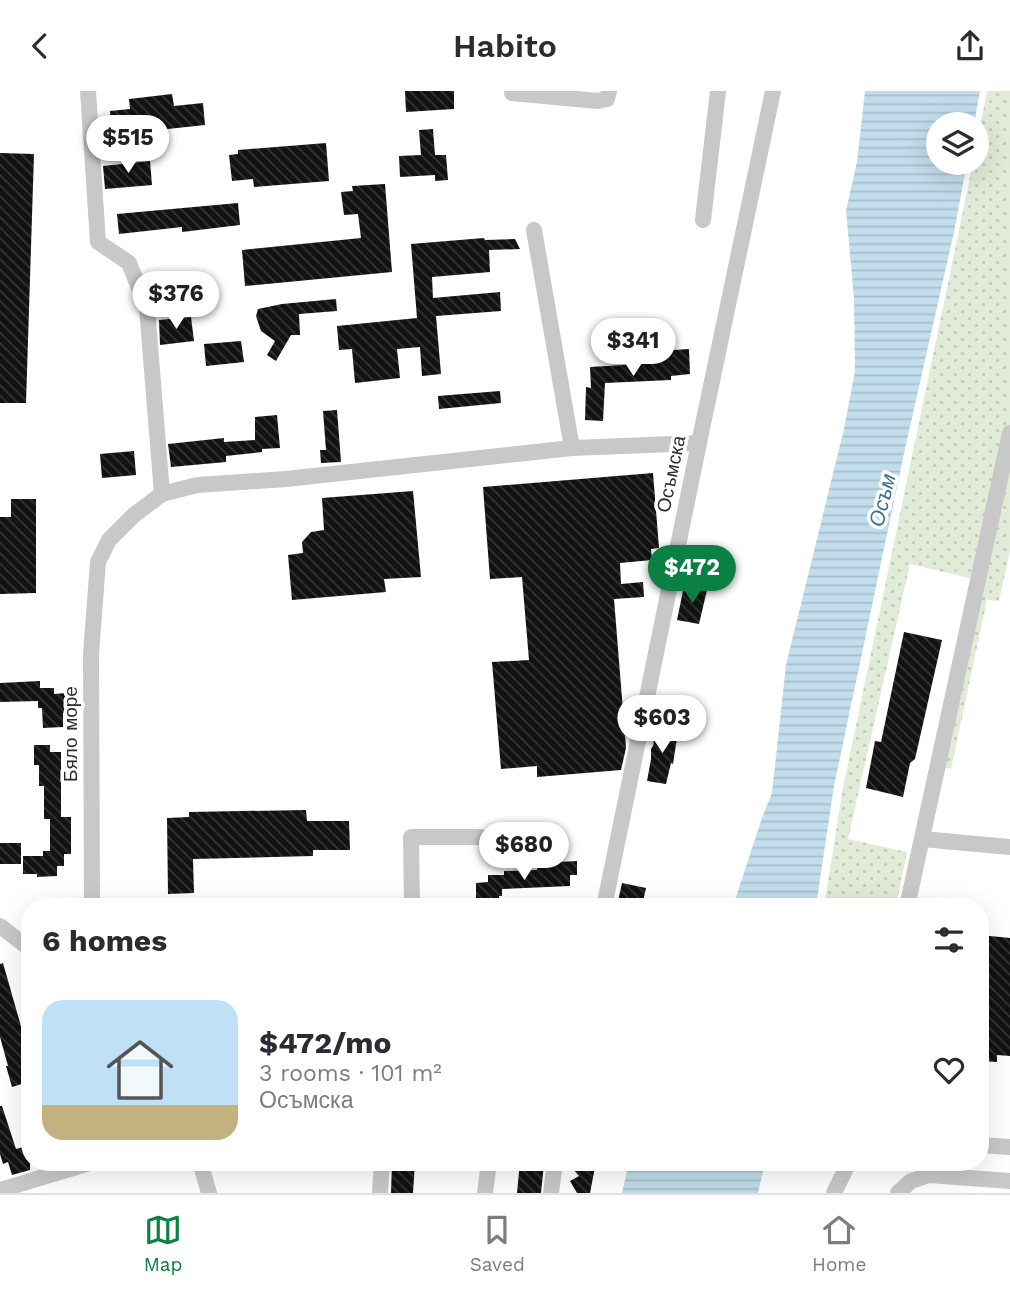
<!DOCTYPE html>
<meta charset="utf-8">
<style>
:root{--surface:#fff;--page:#f7f7f7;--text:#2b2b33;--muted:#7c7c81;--line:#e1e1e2;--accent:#0b8043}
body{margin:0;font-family:"Work Sans",sans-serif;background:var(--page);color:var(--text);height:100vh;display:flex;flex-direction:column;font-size:26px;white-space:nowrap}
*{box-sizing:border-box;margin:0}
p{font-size:23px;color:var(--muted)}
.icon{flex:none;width:38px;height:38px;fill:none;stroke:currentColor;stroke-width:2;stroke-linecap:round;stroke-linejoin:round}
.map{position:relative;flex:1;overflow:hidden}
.panel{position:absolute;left:21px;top:807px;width:968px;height:273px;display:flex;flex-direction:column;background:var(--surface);border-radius:28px;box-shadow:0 7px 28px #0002}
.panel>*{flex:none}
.controls{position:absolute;left:926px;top:21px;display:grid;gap:14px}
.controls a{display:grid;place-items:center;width:63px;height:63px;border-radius:50%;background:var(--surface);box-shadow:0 7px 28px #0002;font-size:35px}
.price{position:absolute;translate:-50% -60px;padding:0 16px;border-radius:24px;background:#fff;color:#222;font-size:23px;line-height:46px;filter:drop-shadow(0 2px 4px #0008)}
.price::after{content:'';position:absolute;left:50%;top:42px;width:21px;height:16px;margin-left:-10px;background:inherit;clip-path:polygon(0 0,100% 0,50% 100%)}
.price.active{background:var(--accent);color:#fff}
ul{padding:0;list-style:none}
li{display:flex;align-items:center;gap:21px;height:175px;padding:0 21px}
li span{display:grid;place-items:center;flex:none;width:196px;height:140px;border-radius:21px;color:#555}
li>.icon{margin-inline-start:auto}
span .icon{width:84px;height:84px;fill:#fffc;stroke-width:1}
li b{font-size:30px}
h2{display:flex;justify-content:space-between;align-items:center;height:84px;padding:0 21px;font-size:30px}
header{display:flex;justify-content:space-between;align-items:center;height:91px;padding:0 21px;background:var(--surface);font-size:32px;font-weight:600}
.dock{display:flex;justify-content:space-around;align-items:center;height:98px;border-top:2px solid var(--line);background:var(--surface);font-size:19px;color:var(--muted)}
.dock a{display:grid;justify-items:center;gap:4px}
.dock .active{color:var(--accent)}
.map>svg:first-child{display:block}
.grass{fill:url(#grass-dots)}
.water{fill:url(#water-rules)}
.building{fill:url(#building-back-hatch)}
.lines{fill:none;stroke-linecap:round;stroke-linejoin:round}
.minor{stroke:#c8c8c8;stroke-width:16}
.labels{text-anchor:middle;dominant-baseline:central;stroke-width:7;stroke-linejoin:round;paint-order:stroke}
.street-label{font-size:19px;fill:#2b2b2b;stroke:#fff}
.water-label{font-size:21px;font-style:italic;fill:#367091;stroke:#fff}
</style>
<header><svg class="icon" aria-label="back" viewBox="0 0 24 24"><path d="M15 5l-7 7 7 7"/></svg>Habito<svg class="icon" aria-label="share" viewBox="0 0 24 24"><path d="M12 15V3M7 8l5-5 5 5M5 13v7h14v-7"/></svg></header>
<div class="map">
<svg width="1010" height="1102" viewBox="0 0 1010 1102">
<defs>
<pattern id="grass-dots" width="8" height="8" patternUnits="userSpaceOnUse" patternTransform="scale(1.75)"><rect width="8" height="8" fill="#e2ebd7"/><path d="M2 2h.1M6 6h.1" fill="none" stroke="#c2cab9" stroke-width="1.8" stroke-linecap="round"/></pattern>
<pattern id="water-rules" width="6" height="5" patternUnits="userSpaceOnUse" patternTransform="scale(1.75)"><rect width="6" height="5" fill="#c2ddec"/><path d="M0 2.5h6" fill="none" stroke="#a7becb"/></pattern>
<pattern id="building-back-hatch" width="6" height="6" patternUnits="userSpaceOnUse" patternTransform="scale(1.75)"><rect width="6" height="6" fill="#121212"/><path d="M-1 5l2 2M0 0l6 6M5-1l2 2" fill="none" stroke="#353535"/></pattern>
</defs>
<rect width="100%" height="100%" fill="#fff"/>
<!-- grass -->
<path class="grass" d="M987,0H1010V460L999,510L987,509L951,678L937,675L978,489L910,473L848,748L907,761L896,815L824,816L842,702L973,72H976L977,53Z"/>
<!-- water -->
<g class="water">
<path d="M865,0H980L974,33H938V72H967L954,141L906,353L834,695L816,815H733L763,724L772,702L786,574L844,338L855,280L854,207L846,120L857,71Z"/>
<path d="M629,1071H765L758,1102H622Z"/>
</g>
<!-- building -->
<g class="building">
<path d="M405,0H454V18L406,21Z"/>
<path d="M172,3L174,15L203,12L205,34L112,44L110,20L130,18L129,8Z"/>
<path d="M433,38L435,64H446L448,89L435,90V84L400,86L399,65L421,64L419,39Z"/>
<path d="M326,52L329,90L254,96L253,88L232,90L229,64L238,63V59Z"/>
<path d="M0,62L34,63L26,312H0Z"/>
<path d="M150,70L152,94L105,98L103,75Z"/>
<path d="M385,93L392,181L245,195L242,159L361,147L358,123L344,124L341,101L353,100L352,95Z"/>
<path d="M238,112L240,134L182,141V136L119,143L117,123Z"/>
<path d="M484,147L485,149L515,148L520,158L489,159L490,181L432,186L433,207L500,201L501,220L436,225L441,283L422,285L420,256L397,258L400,287L355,292L352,258L339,259L337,235L417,227L411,153Z"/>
<path d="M336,208L337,220L299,223L300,244H291L276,270L267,264L275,250L261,240L256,225L258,218L282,213Z"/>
<path d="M191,226L194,250L160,254L159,229Z"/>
<path d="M241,250L244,271L206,275L204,253Z"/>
<path d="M689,258L690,283L671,285V289L605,292L603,330L585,329L586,296L591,297L590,276L658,272V260Z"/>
<path d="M500,300L501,312L439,318L438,305Z"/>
<path d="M337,319L341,371L321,372L320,359H326L323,320Z"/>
<path d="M277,324L280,357L262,358V361L226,365V371L171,376L168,353L224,347V351L255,349V326Z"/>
<path d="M134,360L136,384L102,387L100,363Z"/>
<path d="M653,382L659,457L651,458L652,469L620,472L621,493L643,491L644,506L614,508L626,657L621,679L537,686V675L501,678L492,571L529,569L522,486L490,488L483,396Z"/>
<path d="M413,400L421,486L384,488L386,501L292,509L288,464L303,462L302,451L311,441L324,439L322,407Z"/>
<path d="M11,408H36V502L0,503V426H11Z"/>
<path d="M684,495L707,499L699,533L677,529Z"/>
<path d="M904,541L942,549L915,668L910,672L903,706L866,697L875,650L881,651Z"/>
<path d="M40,590V597H54V603L66,602V622H63V636L43,637L42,617H38V610L0,611V592Z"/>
<path d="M657,635L678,640L673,673L671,672L666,693L647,690L651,668V658L653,655Z"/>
<path d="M34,654H50V661H61V726H71V763H64V775H57V785L37,786V783H23V765H43V760H50V728H44V695H39V674H34Z"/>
<path d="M306,719L307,730H349L350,759H313V765L193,768L194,802L168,803L167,727L189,726V721Z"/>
<rect x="0" y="752" width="21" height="21"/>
<path d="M577,770V784H570V795L502,798V805H499L500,816L476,815V792L488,791V784H504V780L537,779V775L558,774V771Z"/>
<path d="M622,792L646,797L642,815L618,810Z"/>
<path d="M980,844L1010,847V965L997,964V971L980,970Z"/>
<path d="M3,872L30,967V981L22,983L25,992L12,996L6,975H8L0,946V873Z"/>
<path d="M0,1015H2L16,1058L30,1054V1079L12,1084L8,1071L3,1073L0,1063Z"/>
<path d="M392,1071H415L413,1102H391Z"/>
<path d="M520,1071H535V1072L544,1073L541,1102H517Z"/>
<path d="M573,1071H596L590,1102H577L570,1090L579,1085L572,1077Z"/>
</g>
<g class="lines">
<!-- minor -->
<g class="minor">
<path d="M88,0L98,151L129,172L147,217L162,403"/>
<path d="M512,2L598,10L607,8L609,0"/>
<path d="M703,129L718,0"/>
<path d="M534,139L572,357"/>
<path d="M922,748L1010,756"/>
<path d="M92,816L91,563L98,471L109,449L134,424L162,403L197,394L286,388L572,357L699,352"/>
<path d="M412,816L411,746H481"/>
<path d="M604,816L699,352L773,0"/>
<path d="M907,816L1010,342"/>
<path d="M0,835L30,858"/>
<path d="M980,1054L1010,1056"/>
<path d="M200,1071L209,1102"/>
<path d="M0,1099L93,1071"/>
<path d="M380,1102L382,1071"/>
<path d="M485,1102L489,1071"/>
<path d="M551,1102L555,1071"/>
<path d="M834,1102L849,1071"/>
<path d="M898,1102L911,1090L929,1084L1010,1090"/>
</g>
</g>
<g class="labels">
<!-- street labels -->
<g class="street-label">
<text transform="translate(671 383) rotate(-78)">Осъмска</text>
<text transform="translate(70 643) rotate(-90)">Бяло море</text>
</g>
<!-- water labels -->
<g class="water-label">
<text transform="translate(882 409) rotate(-76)">Осъм</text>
</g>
</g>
</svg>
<div class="controls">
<a><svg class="icon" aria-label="layers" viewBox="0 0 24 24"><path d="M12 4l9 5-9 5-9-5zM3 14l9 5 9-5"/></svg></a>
</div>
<b class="price" style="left:128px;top:84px">$515</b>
<b class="price" style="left:176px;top:240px">$376</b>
<b class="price" style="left:633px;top:287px">$341</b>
<b class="price active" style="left:692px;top:514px">$472</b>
<b class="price" style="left:662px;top:664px">$603</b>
<b class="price" style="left:524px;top:791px">$680</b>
<section class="panel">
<h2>6 homes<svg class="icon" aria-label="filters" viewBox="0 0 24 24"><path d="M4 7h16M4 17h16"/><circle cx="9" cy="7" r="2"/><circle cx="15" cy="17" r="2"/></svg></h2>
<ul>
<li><span style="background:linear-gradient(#bfe0f5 75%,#c2b280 0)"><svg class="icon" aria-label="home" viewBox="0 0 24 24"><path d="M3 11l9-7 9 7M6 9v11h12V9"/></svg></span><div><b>$472/mo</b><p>3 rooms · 101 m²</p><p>Осъмска</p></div><svg class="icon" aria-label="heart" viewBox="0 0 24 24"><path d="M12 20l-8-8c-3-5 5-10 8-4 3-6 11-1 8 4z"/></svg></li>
</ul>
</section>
</div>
<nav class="dock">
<a class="active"><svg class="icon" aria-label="map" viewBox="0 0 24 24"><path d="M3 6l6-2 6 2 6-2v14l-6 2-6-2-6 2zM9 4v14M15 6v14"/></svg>Map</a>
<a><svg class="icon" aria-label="saved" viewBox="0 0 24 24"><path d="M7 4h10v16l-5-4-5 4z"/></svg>Saved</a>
<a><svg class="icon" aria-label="home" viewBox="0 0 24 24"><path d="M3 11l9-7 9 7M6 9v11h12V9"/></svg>Home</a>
</nav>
